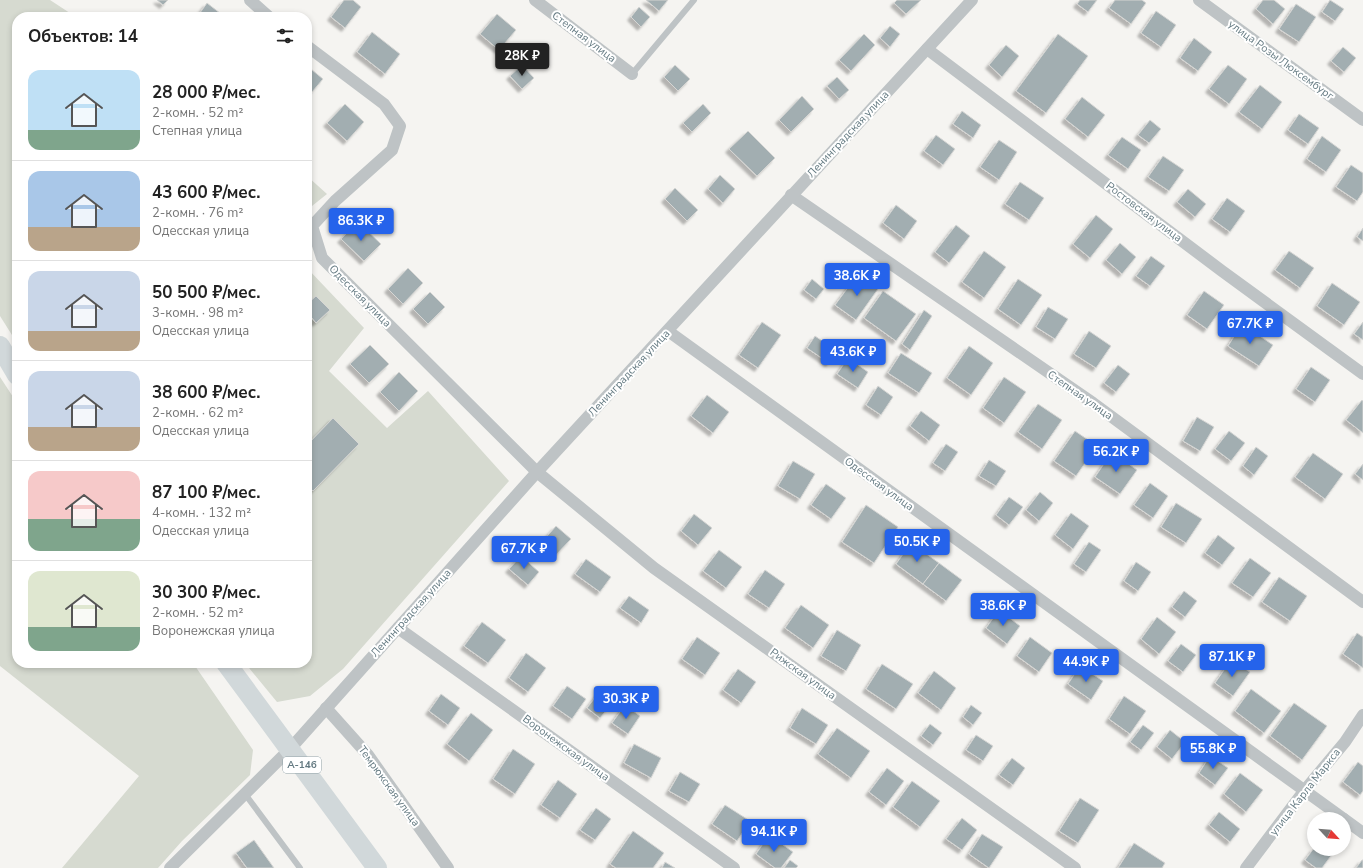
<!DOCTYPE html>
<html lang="ru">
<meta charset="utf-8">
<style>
:root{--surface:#fff;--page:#f6f6f6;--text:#222;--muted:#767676;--line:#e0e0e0;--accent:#2563eb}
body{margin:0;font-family:"Nunito Sans",sans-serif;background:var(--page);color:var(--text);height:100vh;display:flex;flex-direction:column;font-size:15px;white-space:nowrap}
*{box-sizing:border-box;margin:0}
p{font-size:13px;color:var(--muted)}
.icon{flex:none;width:22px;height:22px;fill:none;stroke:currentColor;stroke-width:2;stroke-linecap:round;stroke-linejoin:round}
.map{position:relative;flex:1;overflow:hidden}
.details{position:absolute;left:12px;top:12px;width:300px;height:656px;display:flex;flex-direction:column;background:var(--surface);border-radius:16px;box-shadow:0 2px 6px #0003}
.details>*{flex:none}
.needle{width:26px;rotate:116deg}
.controls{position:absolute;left:1307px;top:812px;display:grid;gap:8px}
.controls a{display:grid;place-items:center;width:44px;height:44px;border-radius:50%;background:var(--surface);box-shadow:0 2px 6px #0003;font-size:20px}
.price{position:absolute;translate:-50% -34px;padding:0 9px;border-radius:4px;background:var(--accent);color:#fff;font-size:13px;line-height:26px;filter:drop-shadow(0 1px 2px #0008)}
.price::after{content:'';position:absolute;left:50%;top:24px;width:12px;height:9px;margin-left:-6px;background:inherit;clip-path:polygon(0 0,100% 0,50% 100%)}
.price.active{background:#222;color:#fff}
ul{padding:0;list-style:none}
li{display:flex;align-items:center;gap:12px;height:100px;padding:0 16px}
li+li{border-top:1px solid var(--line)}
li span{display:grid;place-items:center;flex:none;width:112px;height:80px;border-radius:12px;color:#555}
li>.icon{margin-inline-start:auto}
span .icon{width:48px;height:48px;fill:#fffc;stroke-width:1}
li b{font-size:17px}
h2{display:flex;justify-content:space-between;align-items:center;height:48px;padding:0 16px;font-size:17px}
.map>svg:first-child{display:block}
.green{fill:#d6dad0}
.building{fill:#a2aeb1;stroke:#d6d6d4;filter:url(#shadow)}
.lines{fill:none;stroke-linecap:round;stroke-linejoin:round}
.service{stroke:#bec3c5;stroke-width:6}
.minor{stroke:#bec3c5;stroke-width:12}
.trunk{stroke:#d1d8da;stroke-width:20}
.labels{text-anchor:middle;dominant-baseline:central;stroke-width:4;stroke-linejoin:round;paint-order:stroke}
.shield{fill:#fff;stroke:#92a2a8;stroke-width:1}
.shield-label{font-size:10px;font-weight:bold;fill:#647a82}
.street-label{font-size:11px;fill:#647a82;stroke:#fff}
</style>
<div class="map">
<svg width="1363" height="868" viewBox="0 0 1363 868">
<defs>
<filter id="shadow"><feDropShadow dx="-3.5" dy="3.5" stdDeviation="1" flood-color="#0004"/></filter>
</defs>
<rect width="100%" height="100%" fill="#f5f4f1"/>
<!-- green -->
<g class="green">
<path d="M0,0H50L76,17H17V343L0,316Z"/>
<path d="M307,176L327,194L307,210Z"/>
<path d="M307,268L364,328L329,371L387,428L428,391L509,481L343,669L310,696L277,702L245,663H307Z"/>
<path d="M0,377L17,403V663H193L253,750L250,775L182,841L158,868H62L139,776L0,666Z"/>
</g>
<!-- building -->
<g class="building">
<path d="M157,0H168L163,5Z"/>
<path d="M344,0H353L361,7L345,28L331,17Z"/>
<path d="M646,0H668L659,11Z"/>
<path d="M897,0H921L906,14L894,3Z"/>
<path d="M1080,0H1097L1088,12L1077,4Z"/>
<path d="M1115,0H1142L1146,3L1131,24L1109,8Z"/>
<path d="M1263,0H1274L1285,9L1273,24L1256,9Z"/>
<path d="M1330,0L1344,9L1335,21L1322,12Z"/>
<path d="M207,3L225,17H197Z"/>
<path d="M1296,4L1316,17L1299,42L1279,29Z"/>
<path d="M639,7L650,17L641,27L631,17Z"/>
<path d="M1156,11L1176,25L1161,47L1141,33Z"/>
<path d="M497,14L516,30L499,50L480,34Z"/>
<path d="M890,26L900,34L890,47L880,38Z"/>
<path d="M372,32L400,54L385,74L357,52Z"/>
<path d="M864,34L875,45L851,71L839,60Z"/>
<path d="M1058,34L1088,56L1046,113L1016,91Z"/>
<path d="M1194,38L1212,52L1198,71L1180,58Z"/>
<path d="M1006,45L1019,56L1002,77L989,65Z"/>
<path d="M1343,47L1356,58L1344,72L1331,61Z"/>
<path d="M522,65L534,78L522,89L510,76Z"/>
<path d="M675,65L690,79L678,91L664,77Z"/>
<path d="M1228,65L1247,79L1229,104L1209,89Z"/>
<path d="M311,69L323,79L307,98V73Z"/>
<path d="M837,77L849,90L839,99L827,86Z"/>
<path d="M1260,85L1282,102L1262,129L1239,112Z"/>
<path d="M802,96L814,109L791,132L779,120Z"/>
<path d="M1082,97L1105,115L1088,137L1065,119Z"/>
<path d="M345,104L364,122L347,141L327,123Z"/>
<path d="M703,104L711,113L692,132L683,123Z"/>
<path d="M962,111L981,125L973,138L953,124Z"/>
<path d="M1299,114L1319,128L1308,144L1288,130Z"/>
<path d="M1150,120L1161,129L1149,143L1138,135Z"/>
<path d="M748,131L775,158L757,176L729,149Z"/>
<path d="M936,135L955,149L943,165L924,151Z"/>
<path d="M1322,136L1341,150L1326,172L1307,159Z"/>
<path d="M1122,137L1141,150L1128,169L1108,155Z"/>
<path d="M999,140L1017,152L999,180L980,167Z"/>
<path d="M1163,156L1184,170L1169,191L1148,177Z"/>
<path d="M1351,165L1363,173V192L1357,201L1336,187Z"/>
<path d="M720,175L735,189L723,203L708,189Z"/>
<path d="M1020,182L1044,198L1029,220L1005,204Z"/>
<path d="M675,188L698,210L687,221L665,199Z"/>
<path d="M1188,189L1206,204L1195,217L1177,202Z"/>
<path d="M1227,198L1245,211L1230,232L1212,219Z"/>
<path d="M896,205L917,221L904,239L883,223Z"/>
<path d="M1096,215L1113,229L1090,258L1073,244Z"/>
<path d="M358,222L381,244L364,261L341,239Z"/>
<path d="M956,225L970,236L949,263L935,252Z"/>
<path d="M1363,228V241L1357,237Z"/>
<path d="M1120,243L1136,257L1122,274L1106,260Z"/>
<path d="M984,251L1006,267L984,298L962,282Z"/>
<path d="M1289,251L1314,268L1300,288L1275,270Z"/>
<path d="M1151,256L1165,266L1150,286L1136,276Z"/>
<path d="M408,268L423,283L403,304L388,289Z"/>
<path d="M858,274L878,289L856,320L835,305Z"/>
<path d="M812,279L824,289L816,299L804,290Z"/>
<path d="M1018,279L1042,295L1021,325L998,309Z"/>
<path d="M1332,283L1360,302L1344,325L1317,306Z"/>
<path d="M883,291L916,314L896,341L864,318Z"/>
<path d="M1204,291L1224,305L1207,329L1187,315Z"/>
<path d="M430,292L445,307L428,324L413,309Z"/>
<path d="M316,296L330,310L316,323L307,312V304Z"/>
<path d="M1048,307L1068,319L1055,339L1036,327Z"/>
<path d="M924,310L932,316L910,350L902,344Z"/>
<path d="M762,322L781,335L758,368L739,355Z"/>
<path d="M1363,322V340L1354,334Z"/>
<path d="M1242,324L1273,345L1259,366L1228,346Z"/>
<path d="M1089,331L1111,346L1096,368L1074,354Z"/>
<path d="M815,336L837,351L829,363L807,348Z"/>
<path d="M370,345L389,364L369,383L350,364Z"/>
<path d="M969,346L993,363L971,395L947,378Z"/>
<path d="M901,353L932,373L919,393L888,373Z"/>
<path d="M848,358L868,372L858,388L837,374Z"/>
<path d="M1118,365L1130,374L1116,392L1104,383Z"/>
<path d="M1311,367L1330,380L1315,402L1296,389Z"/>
<path d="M399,372L418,391L399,411L380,392Z"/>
<path d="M1004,377L1026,392L1004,423L983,408Z"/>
<path d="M878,386L893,397L881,415L866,405Z"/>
<path d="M707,395L729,412L713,433L691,416Z"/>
<path d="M1362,400L1363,401V433L1346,420Z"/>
<path d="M1038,404L1062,420L1042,449L1018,432Z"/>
<path d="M921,411L940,425L929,441L910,426Z"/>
<path d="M1197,417L1214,427L1200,451L1183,441Z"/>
<path d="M333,418L359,444L313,491L307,485V445Z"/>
<path d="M1075,431L1097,446L1076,476L1054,461Z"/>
<path d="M1229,431L1245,443L1231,461L1215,449Z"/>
<path d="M946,444L958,452L945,471L933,463Z"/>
<path d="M1256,447L1268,456L1254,475L1243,466Z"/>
<path d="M1112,452L1137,470L1120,494L1095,477Z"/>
<path d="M1313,453L1343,474L1325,499L1295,477Z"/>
<path d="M989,460L1006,471L996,486L979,476Z"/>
<path d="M793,461L815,474L800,499L778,486Z"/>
<path d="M1363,464V480L1355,474Z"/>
<path d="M1150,483L1168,496L1153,518L1134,505Z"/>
<path d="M826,484L846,498L831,519L811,505Z"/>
<path d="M1040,492L1053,503L1039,521L1026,510Z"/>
<path d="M1009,497L1023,507L1009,525L996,515Z"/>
<path d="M1176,503L1202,519L1186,543L1161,527Z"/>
<path d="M866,505L898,527L874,563L842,542Z"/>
<path d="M1071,513L1089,526L1073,549L1055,535Z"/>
<path d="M694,514L712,528L698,545L681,531Z"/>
<path d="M556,526L571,539L555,556L541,543Z"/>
<path d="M1218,535L1235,548L1222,565L1205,553Z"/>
<path d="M1089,542L1101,550L1086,572L1074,564Z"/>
<path d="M911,543L939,563L923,584L896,564Z"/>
<path d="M719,550L742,567L726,588L703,571Z"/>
<path d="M521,556L539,572L528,585L509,569Z"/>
<path d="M1250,558L1271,573L1253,597L1232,583Z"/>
<path d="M586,559L611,577L600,592L575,574Z"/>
<path d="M1136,562L1151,572L1138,591L1124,581Z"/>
<path d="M939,563L962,580L946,601L923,584Z"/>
<path d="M765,570L785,584L769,608L748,594Z"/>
<path d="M1279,577L1307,596L1290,621L1262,602Z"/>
<path d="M1184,591L1197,601L1185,617L1172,607Z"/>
<path d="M629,596L649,610L641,623L620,608Z"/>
<path d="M801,605L829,625L813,648L785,628Z"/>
<path d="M999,610L1020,626L1007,644L986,628Z"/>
<path d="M1157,617L1176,632L1159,654L1141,639Z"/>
<path d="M482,622L506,640L488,663L464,646Z"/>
<path d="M837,630L861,645L846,671L821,656Z"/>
<path d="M1357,633L1363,637V668L1343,654Z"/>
<path d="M697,637L720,653L705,675L682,659Z"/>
<path d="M1030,637L1052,653L1039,672L1017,656Z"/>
<path d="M1181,644L1196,655L1183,672L1168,661Z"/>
<path d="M526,653L546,668L528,692L509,678Z"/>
<path d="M1231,660L1250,672L1233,696L1215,683Z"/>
<path d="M882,664L913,684L896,709L866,689Z"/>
<path d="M1080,666L1103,681L1091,700L1068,684Z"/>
<path d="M738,669L756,682L741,703L723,690Z"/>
<path d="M934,671L956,688L941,710L918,693Z"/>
<path d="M567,686L586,699L572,719L553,706Z"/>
<path d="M604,686L618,696L600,718L587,708Z"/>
<path d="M1251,689L1281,711L1264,733L1235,711Z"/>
<path d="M441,694L460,708L448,725L429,711Z"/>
<path d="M1124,696L1146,711L1130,734L1109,719Z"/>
<path d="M1294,703L1327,726L1302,760L1270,736Z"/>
<path d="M625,705L640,716L628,734L612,723Z"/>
<path d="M971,705L982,713L973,725L963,717Z"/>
<path d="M802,708L828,725L816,744L790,728Z"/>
<path d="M471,713L493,730L469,761L447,744Z"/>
<path d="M930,724L942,733L933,745L921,736Z"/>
<path d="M1143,725L1154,733L1141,750L1130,742Z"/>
<path d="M837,728L870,751L851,778L818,754Z"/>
<path d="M1170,730L1185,742L1172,759L1157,747Z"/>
<path d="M976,735L993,746L983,761L966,750Z"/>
<path d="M634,744L661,758L651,778L624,763Z"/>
<path d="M513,749L535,764L515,794L493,779Z"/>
<path d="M1210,756L1228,768L1215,785L1199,773Z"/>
<path d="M1012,758L1025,768L1013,785L999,775Z"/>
<path d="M1358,762L1363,766V791L1360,795L1343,782Z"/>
<path d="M887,768L904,781L886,805L869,792Z"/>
<path d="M680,772L700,784L689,802L669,791Z"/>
<path d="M1240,773L1263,790L1246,812L1224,794Z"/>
<path d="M558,780L577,794L560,818L541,805Z"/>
<path d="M912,781L940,801L920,827L893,807Z"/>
<path d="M1080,798L1099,810L1078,843L1059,831Z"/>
<path d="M725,805L750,821L737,841L712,824Z"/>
<path d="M596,808L611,819L595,840L580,830Z"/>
<path d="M1219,812L1240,829L1230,842L1209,825Z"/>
<path d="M962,818L977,830L962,850L946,839Z"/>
<path d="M633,831L664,853L653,868H616L610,864Z"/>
<path d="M982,834L1003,847L989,868L969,854Z"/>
<path d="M769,835L793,852L781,868H775L756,854Z"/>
<path d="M254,840L274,868H247L236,853Z"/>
<path d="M1134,843L1165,863L1162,868H1118Z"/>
<path d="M1314,848V849H1336L1322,868H1316L1305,860Z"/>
<path d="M790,860L798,866L796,868H784Z"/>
<path d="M1362,860H1363V868H1356Z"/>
<path d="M665,862L675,868H662Z"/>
</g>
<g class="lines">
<!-- service -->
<g class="service">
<path d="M632,74L694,0"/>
<path d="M245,794L300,868"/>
</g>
<!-- minor -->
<g class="minor">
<path d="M250,0L269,17"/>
<path d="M535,0L632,74"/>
<path d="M1199,0L1363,120"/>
<path d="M307,46L384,104L400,126L392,150L335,201L312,226L322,258L537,472L654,568L1075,868"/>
<path d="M927,49L1222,271L1363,374"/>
<path d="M791,195L1093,403L1363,602"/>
<path d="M668,331L1344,819"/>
<path d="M398,628L734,868"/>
<path d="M326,708L368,755L448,868"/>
<path d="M1344,819L1363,833"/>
<path d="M170,868L290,749L537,472L972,0"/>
<path d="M1246,868L1304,791L1345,742L1363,715"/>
</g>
<!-- trunk -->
<g class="trunk">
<path d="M0,346L17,375"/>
<path d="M226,663L377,868"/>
</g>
</g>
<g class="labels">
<!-- shield labels -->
<rect class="shield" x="283" y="757" width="38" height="16" rx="3"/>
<g class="shield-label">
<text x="302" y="765">А-146</text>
</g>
<!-- street labels -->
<g class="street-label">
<text transform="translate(584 37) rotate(37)">Степная улица</text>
<text transform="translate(1281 60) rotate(36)">улица Розы Люксембург</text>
<text transform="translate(848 134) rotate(-47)">Ленинградская улица</text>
<text transform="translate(1144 212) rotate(37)">Ростовская улица</text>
<text transform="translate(360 296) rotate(45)">Одесская улица</text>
<text transform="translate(629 373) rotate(-47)">Ленинградская улица</text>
<text transform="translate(1080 395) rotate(35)">Степная улица</text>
<text transform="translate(879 484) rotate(36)">Одесская улица</text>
<text transform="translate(411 613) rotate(-48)">Ленинградская улица</text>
<text transform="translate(803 674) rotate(36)">Рижская улица</text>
<text transform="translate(566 748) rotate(36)">Воронежская улица</text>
<text transform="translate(389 786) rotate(54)">Темрюкская улица</text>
<text transform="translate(1305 792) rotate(-52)">улица Карла Маркса</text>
</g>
</g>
</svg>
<div class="controls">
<a><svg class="needle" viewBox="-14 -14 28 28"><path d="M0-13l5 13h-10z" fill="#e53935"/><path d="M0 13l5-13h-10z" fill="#767676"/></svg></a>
</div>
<b class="price active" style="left:522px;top:77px">28K ₽</b>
<b class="price" style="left:361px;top:242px">86.3K ₽</b>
<b class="price" style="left:857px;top:297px">38.6K ₽</b>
<b class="price" style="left:1250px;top:345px">67.7K ₽</b>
<b class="price" style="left:853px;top:373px">43.6K ₽</b>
<b class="price" style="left:1116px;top:473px">56.2K ₽</b>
<b class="price" style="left:917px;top:563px">50.5K ₽</b>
<b class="price" style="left:524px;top:570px">67.7K ₽</b>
<b class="price" style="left:1003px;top:627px">38.6K ₽</b>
<b class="price" style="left:1232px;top:678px">87.1K ₽</b>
<b class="price" style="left:1086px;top:683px">44.9K ₽</b>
<b class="price" style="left:626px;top:720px">30.3K ₽</b>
<b class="price" style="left:1213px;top:770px">55.8K ₽</b>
<b class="price" style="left:774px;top:853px">94.1K ₽</b>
<section class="details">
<h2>Объектов: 14<svg class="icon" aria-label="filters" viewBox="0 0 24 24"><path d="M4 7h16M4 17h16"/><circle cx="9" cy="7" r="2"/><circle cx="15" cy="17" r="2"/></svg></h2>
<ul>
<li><span style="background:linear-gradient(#bfe0f5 75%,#7fa58c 0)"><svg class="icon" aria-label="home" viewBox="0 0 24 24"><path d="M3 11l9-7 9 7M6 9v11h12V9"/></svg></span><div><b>28 000 ₽/мес.</b><p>2-комн. · 52 m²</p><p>Степная улица</p></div></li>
<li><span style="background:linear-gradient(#a9c7e8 70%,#b9a48a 0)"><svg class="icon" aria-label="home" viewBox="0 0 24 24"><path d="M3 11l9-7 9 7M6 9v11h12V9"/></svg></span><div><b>43 600 ₽/мес.</b><p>2-комн. · 76 m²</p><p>Одесская улица</p></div></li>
<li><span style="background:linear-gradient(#c9d6e8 75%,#b9a48a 0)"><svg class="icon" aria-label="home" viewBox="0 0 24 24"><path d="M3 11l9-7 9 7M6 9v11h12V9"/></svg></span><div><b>50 500 ₽/мес.</b><p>3-комн. · 98 m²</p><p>Одесская улица</p></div></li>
<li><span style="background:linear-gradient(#c9d6e8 70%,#b9a48a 0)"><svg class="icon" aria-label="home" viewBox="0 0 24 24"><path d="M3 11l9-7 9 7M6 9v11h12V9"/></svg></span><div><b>38 600 ₽/мес.</b><p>2-комн. · 62 m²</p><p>Одесская улица</p></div></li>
<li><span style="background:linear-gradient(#f6c9c9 60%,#7fa58c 0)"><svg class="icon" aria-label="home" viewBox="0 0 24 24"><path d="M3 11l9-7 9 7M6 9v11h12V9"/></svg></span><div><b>87 100 ₽/мес.</b><p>4-комн. · 132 m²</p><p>Одесская улица</p></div></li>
<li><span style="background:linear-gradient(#dfe7d0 70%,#7fa58c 0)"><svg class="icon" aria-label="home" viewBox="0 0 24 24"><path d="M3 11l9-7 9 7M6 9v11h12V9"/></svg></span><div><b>30 300 ₽/мес.</b><p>2-комн. · 52 m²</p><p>Воронежская улица</p></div></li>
</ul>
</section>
</div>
